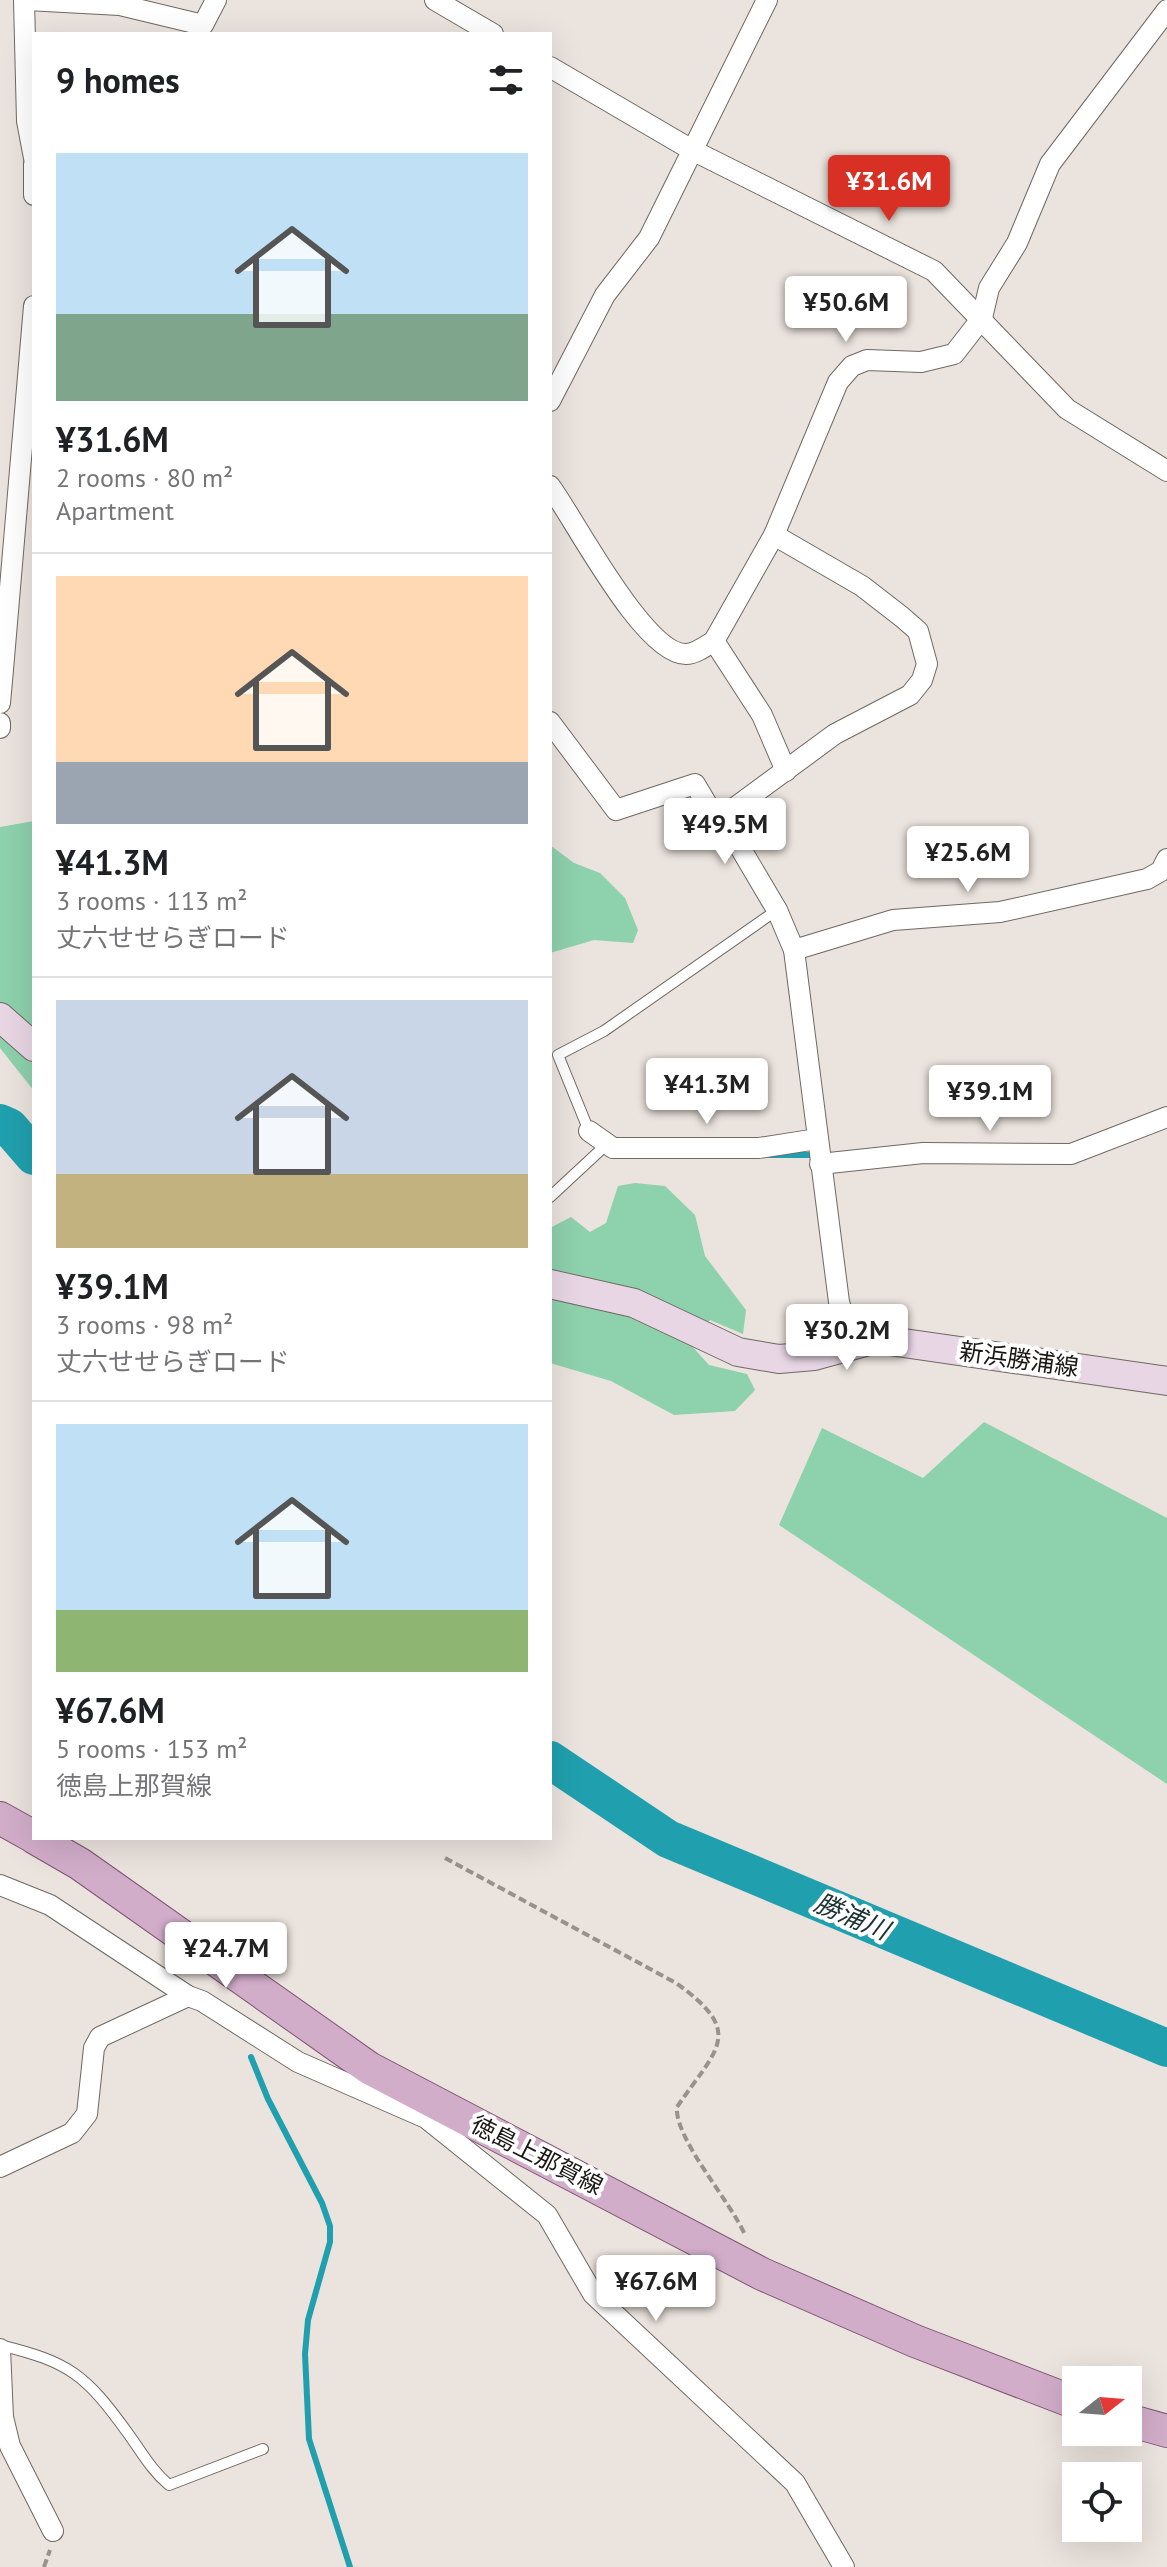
<!DOCTYPE html>
<meta charset="utf-8">
<style>
:root{--surface:#fff;--page:#f2f2f2;--text:#202124;--muted:#757577;--line:#e0e0e0;--accent:#d93025}
body{margin:0;font-family:"PT Sans","Noto Sans JP",sans-serif;background:var(--page);color:var(--text);height:100vh;display:flex;flex-direction:column;font-size:30px;white-space:nowrap}
*{box-sizing:border-box;margin:0}
p{font-size:26px;color:var(--muted)}
.icon{flex:none;width:44px;height:44px;fill:none;stroke:currentColor;stroke-width:2;stroke-linecap:round;stroke-linejoin:round}
.map{position:relative;flex:1;overflow:hidden}
.panel{position:absolute;left:32px;top:32px;width:520px;height:1808px;display:flex;flex-direction:column;background:var(--surface);border-radius:0px;box-shadow:0 8px 32px #0002}
.panel>*{flex:none}
.needle{width:52px;rotate:73deg}
.tools{position:absolute;left:1062px;top:2366px;display:grid;gap:16px}
.tools a{display:grid;place-items:center;width:80px;height:80px;border-radius:0px;background:var(--surface);box-shadow:0 8px 32px #0002;font-size:40px}
.price{position:absolute;translate:-50% -68px;padding:0 18px;border-radius:8px;background:#fff;color:#222;font-size:26px;line-height:52px;filter:drop-shadow(0 2px 4px #0008)}
.price::after{content:'';position:absolute;left:50%;top:48px;width:24px;height:18px;margin-left:-12px;background:inherit;clip-path:polygon(0 0,100% 0,50% 100%)}
.price.selected{background:var(--accent);color:#fff}
ul{padding:0;list-style:none}
li{display:grid;align-content:center;gap:16px;height:424px;padding:0 24px}
li+li{border-top:2px solid var(--line)}
li span{display:grid;place-items:center;height:248px;border-radius:0px;color:#555}
li>.icon{margin-inline-start:auto}
span .icon{width:144px;height:144px;fill:#fffc;stroke-width:1}
li b{font-size:34px}
h2{display:flex;justify-content:space-between;align-items:center;height:96px;padding:0 24px;font-size:34px}
.map>svg:first-child{display:block}
.green{fill:#8ed1ad}
.lines{fill:none;stroke-linecap:round;stroke-linejoin:round}
.stream{stroke:#20a0ae;stroke-width:6}
.river{stroke:#20a0ae;stroke-width:38}
.lane-casing{stroke:#6f6863;stroke-width:12}
.street-casing{stroke:#6f6863;stroke-width:22}
.secondary-casing{stroke:#6f6863;stroke-width:30}
.primary-casing{stroke:#7e5573;stroke-width:34}
.path{stroke:#98928d;stroke-width:4;stroke-dasharray:8 4;stroke-linecap:butt}
.lane{stroke:#fff;stroke-width:10}
.street{stroke:#fff;stroke-width:20}
.secondary{stroke:#e8d6e4;stroke-width:28}
.primary{stroke:#d2adca;stroke-width:32}
.labels{text-anchor:middle;dominant-baseline:central;stroke-width:8;stroke-linejoin:round;paint-order:stroke}
.street-label{font-size:24px;fill:#1a1715;stroke:#fff}
.water-label{font-size:26px;font-style:italic;fill:#1d3234;stroke:#fff}
</style>
<div class="map">
<svg width="1167" height="2567" viewBox="0 0 1167 2567">
<rect width="100%" height="100%" fill="#ebe3dd"/>
<!-- green -->
<g class="green">
<path d="M34,821V1091L0,1048V827Z"/>
<path d="M550,845L574,863L600,873L625,898L638,930L633,943L594,940L550,953Z"/>
<path d="M635,1183L665,1186L695,1215L705,1256L746,1310L743,1334L710,1320L690,1344L709,1365L747,1374L755,1390L735,1411L674,1415L611,1381L550,1363V1228L571,1217L590,1232L606,1223L618,1186Z"/>
<path d="M984,1422L1167,1518V1784L779,1525L822,1428L923,1478Z"/>
</g>
<g class="lines">
<!-- stream -->
<g class="stream">
<path d="M770,1155H815"/>
<path d="M251,2057L268,2099L322,2203L330,2226V2242L308,2320L305,2354L309,2439L350,2567"/>
</g>
<!-- river -->
<g class="river">
<path d="M0,1123L9,1127L34,1156"/>
<path d="M550,1760L668,1839L1167,2048"/>
</g>
<defs>
<g id="lane">
<path d="M589,1131L558,1055L604,1031L777,910"/>
<path d="M550,1197L607,1144"/>
<path d="M0,2345C69,2362 85,2374 127,2432C141,2451 151,2470 169,2485L263,2449"/>
</g>
<g id="street">
<path d="M24,0L27,121L34,158"/>
<path d="M27,0L120,5L203,25L216,0"/>
<path d="M435,0L493,34"/>
<path d="M550,67L692,150L934,271L1067,409L1167,471"/>
<path d="M34,164V195"/>
<path d="M550,401L605,295L649,238L767,0"/>
<path d="M550,486C574,518 644,655 686,654C695,654 706,646 714,641"/>
<path d="M774,535L862,586L902,617L918,631L927,664L922,680L910,695L835,734L722,817L777,910L794,950L839,1302L852,1344"/>
<path d="M0,703C12,571 23,439 34,306"/>
<path d="M550,722L616,810L695,784L714,816L722,817"/>
<path d="M0,723V728"/>
<path d="M786,771L762,715L714,641L774,535L838,382L852,366L867,360L921,362L954,354L982,318L989,288L1017,243L1050,164L1167,10"/>
<path d="M794,950L893,920L1000,912L1147,879L1161,871L1167,859"/>
<path d="M589,1131L613,1148H759L817,1139"/>
<path d="M820,1164L923,1153L1071,1154L1167,1117"/>
<path d="M0,1885L50,1905L188,1996"/>
<path d="M0,2167L72,2133L87,2114L94,2048L100,2037L188,1996L202,2001L298,2062L426,2118L547,2215L593,2294L795,2483L844,2567"/>
<path d="M0,2349L3,2417L10,2446L53,2531"/>
</g>
<g id="secondary">
<path d="M0,1017L34,1047"/>
<path d="M550,1284L634,1303L738,1352L779,1359L814,1356L876,1339L1167,1381"/>
</g>
<g id="primary">
<path d="M0,1818L34,1837"/>
<path d="M35,1838L80,1864L369,2068L762,2274L915,2341L1076,2403"/>
<path d="M1128,2420L1167,2431"/>
</g>
</defs>
<!-- lane casing -->
<use href="#lane" class="lane-casing"/>
<!-- street casing -->
<use href="#street" class="street-casing"/>
<!-- secondary casing -->
<use href="#secondary" class="secondary-casing"/>
<!-- primary casing -->
<use href="#primary" class="primary-casing"/>
<!-- path -->
<g class="path">
<path d="M445,1858L676,1983C746,2033 717,2048 677,2107C674,2138 731,2202 745,2235"/>
<path d="M44,2567L50,2550"/>
</g>
<!-- lane -->
<use href="#lane" class="lane"/>
<!-- street -->
<use href="#street" class="street"/>
<!-- secondary -->
<use href="#secondary" class="secondary"/>
<!-- primary -->
<use href="#primary" class="primary"/>
</g>
<g class="labels">
<!-- street labels -->
<g class="street-label">
<text transform="translate(1019 1359) rotate(8)">新浜勝浦線</text>
<text transform="translate(537 2155) rotate(27)">徳島上那賀線</text>
</g>
<!-- water labels -->
<g class="water-label">
<text transform="translate(852 1916) rotate(23)">勝浦川</text>
</g>
</g>
</svg>
<div class="tools">
<a><svg class="needle" viewBox="-14 -14 28 28"><path d="M0-13l5 13h-10z" fill="#e53935"/><path d="M0 13l5-13h-10z" fill="#757577"/></svg></a>
<a><svg class="icon" aria-label="locate" viewBox="0 0 24 24"><circle cx="12" cy="12" r="6"/><path d="M12 2v4M12 18v4M2 12h4M18 12h4"/></svg></a>
</div>
<b class="price selected" style="left:889px;top:223px">¥31.6M</b>
<b class="price" style="left:846px;top:344px">¥50.6M</b>
<b class="price" style="left:725px;top:866px">¥49.5M</b>
<b class="price" style="left:968px;top:894px">¥25.6M</b>
<b class="price" style="left:707px;top:1126px">¥41.3M</b>
<b class="price" style="left:990px;top:1133px">¥39.1M</b>
<b class="price" style="left:847px;top:1372px">¥30.2M</b>
<b class="price" style="left:226px;top:1990px">¥24.7M</b>
<b class="price" style="left:656px;top:2323px">¥67.6M</b>
<section class="panel">
<h2>9 homes<svg class="icon" aria-label="filters" viewBox="0 0 24 24"><path d="M4 7h16M4 17h16"/><circle cx="9" cy="7" r="2"/><circle cx="15" cy="17" r="2"/></svg></h2>
<ul>
<li><span style="background:linear-gradient(#bfe0f5 65%,#7fa58c 0)"><svg class="icon" aria-label="home" viewBox="0 0 24 24"><path d="M3 11l9-7 9 7M6 9v11h12V9"/></svg></span><div><b>¥31.6M</b><p>2 rooms · 80 m²</p><p>Apartment</p></div></li>
<li><span style="background:linear-gradient(#ffd9b3 75%,#9aa5b1 0)"><svg class="icon" aria-label="home" viewBox="0 0 24 24"><path d="M3 11l9-7 9 7M6 9v11h12V9"/></svg></span><div><b>¥41.3M</b><p>3 rooms · 113 m²</p><p>丈六せせらぎロード</p></div></li>
<li><span style="background:linear-gradient(#c9d6e8 70%,#c2b280 0)"><svg class="icon" aria-label="home" viewBox="0 0 24 24"><path d="M3 11l9-7 9 7M6 9v11h12V9"/></svg></span><div><b>¥39.1M</b><p>3 rooms · 98 m²</p><p>丈六せせらぎロード</p></div></li>
<li><span style="background:linear-gradient(#bfe0f5 75%,#8fb573 0)"><svg class="icon" aria-label="home" viewBox="0 0 24 24"><path d="M3 11l9-7 9 7M6 9v11h12V9"/></svg></span><div><b>¥67.6M</b><p>5 rooms · 153 m²</p><p>徳島上那賀線</p></div></li>
</ul>
</section>
</div>
